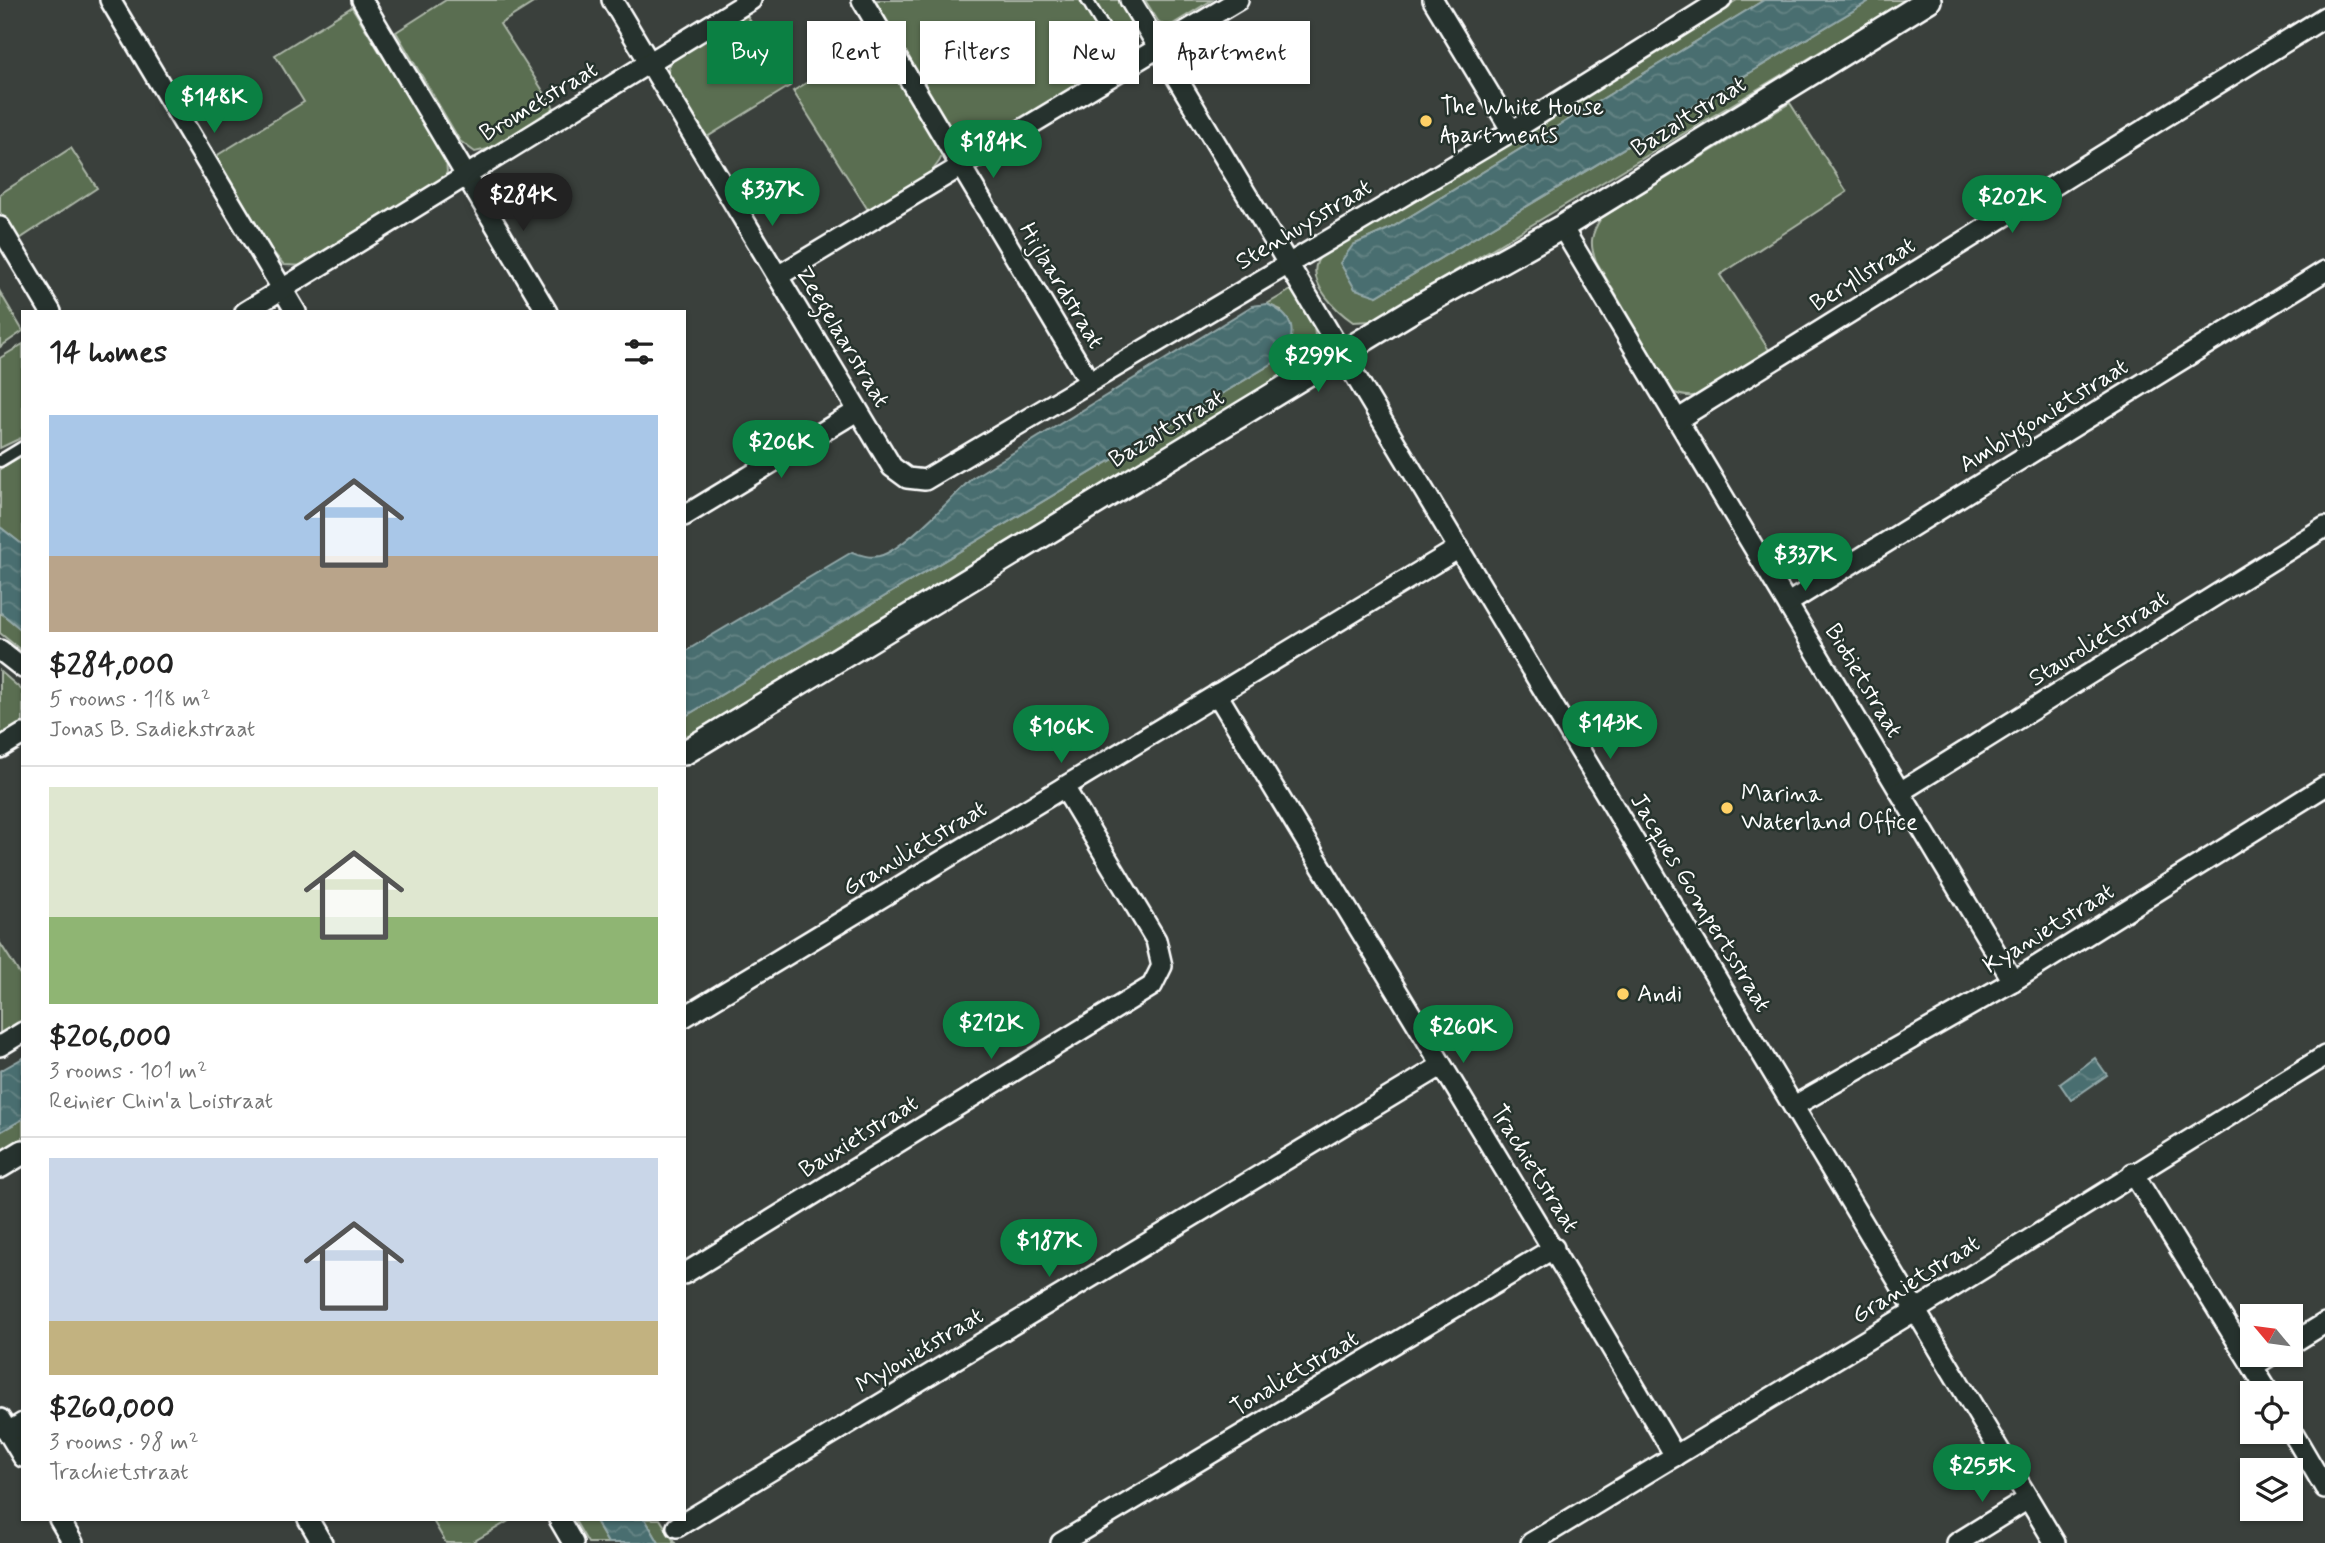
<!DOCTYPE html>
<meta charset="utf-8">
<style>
:root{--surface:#fff;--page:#f2f2f2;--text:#222;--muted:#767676;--line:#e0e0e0;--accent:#0b8043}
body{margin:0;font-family:Mynerve,sans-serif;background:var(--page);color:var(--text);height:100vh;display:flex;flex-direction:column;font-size:26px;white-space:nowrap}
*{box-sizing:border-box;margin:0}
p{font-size:23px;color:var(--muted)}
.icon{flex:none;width:38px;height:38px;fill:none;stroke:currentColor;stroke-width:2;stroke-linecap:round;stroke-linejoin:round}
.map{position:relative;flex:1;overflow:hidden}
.details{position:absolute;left:21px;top:310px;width:665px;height:1211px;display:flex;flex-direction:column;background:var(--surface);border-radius:0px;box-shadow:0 2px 5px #0004}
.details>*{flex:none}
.hud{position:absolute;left:707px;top:21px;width:665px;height:63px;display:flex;gap:14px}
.needle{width:46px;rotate:299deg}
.controls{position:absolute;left:2240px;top:1304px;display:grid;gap:14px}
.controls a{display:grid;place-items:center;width:63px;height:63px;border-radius:0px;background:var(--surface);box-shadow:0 2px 5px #0004;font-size:35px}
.price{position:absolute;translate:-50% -60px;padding:0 16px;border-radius:24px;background:var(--accent);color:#fff;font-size:23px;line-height:46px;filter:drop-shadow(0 2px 4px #0008)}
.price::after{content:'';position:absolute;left:50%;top:42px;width:21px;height:16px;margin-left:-10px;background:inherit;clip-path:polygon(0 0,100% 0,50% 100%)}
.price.on{background:#222;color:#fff}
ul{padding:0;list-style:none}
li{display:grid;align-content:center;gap:14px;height:371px;padding:0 28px}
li+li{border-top:2px solid var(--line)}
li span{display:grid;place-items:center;height:217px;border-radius:0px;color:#555}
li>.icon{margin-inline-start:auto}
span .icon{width:126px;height:126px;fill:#fffc;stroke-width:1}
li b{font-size:30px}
h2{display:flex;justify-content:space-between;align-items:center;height:84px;padding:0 28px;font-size:30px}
.tag{padding:0 24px;border-radius:0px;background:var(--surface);box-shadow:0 2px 5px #0004;font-size:24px;line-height:63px}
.tag.on{background:var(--accent);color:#fff}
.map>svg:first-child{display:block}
.green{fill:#5a6e51;stroke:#acb6a8;stroke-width:2}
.water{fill:url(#water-waves);stroke:#92a8a9;stroke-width:2}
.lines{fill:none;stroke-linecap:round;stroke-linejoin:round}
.service-casing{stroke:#fff;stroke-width:15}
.minor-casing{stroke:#fff;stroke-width:24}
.tertiary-casing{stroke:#fff;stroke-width:28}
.service{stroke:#26332d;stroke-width:10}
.minor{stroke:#26332d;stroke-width:19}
.tertiary{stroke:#26332d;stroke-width:23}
.poi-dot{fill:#ffd166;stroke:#26332d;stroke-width:2.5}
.labels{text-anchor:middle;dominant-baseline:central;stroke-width:5;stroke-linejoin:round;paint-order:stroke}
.street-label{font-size:24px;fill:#fff;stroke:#26332d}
.poi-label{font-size:24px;fill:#fff;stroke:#26332d;text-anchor:start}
</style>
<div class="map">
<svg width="2325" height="1543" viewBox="0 0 2325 1543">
<defs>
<pattern id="water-waves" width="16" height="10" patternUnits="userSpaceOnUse" patternTransform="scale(1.75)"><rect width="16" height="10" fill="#4a6e6f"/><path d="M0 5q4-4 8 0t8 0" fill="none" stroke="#658485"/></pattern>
</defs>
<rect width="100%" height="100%" fill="#3a403c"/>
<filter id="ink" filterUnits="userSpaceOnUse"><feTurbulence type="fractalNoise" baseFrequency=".0143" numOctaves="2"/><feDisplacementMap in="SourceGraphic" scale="14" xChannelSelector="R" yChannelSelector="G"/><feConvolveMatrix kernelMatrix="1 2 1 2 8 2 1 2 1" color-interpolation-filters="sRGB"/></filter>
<g filter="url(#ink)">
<!-- green -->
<g class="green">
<path d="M446,0H538L500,24L554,108L492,148L475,152L460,141L396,32Z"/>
<path d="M874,0H1121C1131,18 1140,29 1134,50L979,143H965L953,133Z"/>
<path d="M1145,0H1212L1173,24L1165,26L1158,21Z"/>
<path d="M1737,0H1764L1391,228L1353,245L1377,296L1871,0H1906L1372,321L1353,322C1337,311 1308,284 1317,262C1319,257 1324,252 1327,248Z"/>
<path d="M352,7L446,160L447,172L442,184L307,266L284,265L273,252L216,156L304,102L275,55Z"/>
<path d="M746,14L790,86L707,137L669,75L668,66L676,57Z"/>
<path d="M878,40L943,154C932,182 893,196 868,210L793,91Z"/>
<path d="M1790,103L1847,192L1720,275L1771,353C1745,370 1705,409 1673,392L1596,261C1589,244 1591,234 1601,218Z"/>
<path d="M71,148L97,188L18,240L0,212V194Z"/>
<path d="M1291,290C1311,319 1328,335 1301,365L684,738V717L1283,357L1281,310L1267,304Z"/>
<path d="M0,292L23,331L0,347Z"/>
<path d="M23,344V437L0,448V358Z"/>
<path d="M23,455V545L0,527V469Z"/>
<path d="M0,612L23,631V652L0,633Z"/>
<path d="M0,671L23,691V730L0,744Z"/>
<path d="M0,943L23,979V1020L0,1034Z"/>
<path d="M23,1119V1140L0,1154V1132Z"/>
<path d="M432,1519H512L471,1543H446Z"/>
<path d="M574,1519H594L608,1543H588Z"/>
<path d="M645,1519H660L675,1543H659Z"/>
</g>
<!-- water -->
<g class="water">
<path d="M1764,0H1871L1377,296L1355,289L1340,263L1353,245L1391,228Z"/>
<path d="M1267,304C1294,316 1298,332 1283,357L684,717V652L852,552C861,555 868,558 879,556C902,551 954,496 972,478L1252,306Z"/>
<path d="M0,527L23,545V631L0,612Z"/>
<path d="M23,1058V1119L0,1132V1071Z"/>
<path d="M2095,1058L2107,1075L2071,1100L2060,1084Z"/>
<path d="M594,1519H645L659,1543H608Z"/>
</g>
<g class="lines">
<defs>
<g id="service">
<path d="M1087,0L1127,67"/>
<path d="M0,461L23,447"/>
</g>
<g id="minor">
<path d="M110,0L296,312"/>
<path d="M362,0L547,312"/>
<path d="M612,0L892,467L907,478L925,480L1512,131L1721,0"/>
<path d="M862,0L1089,381"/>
<path d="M1130,0L2055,1543"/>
<path d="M1433,0L1512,131"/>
<path d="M0,227L51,312"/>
<path d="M1562,227L2013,981"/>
<path d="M778,276L1238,0"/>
<path d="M245,312L751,0"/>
<path d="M1677,420L2325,17"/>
<path d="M684,516L857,411"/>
<path d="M1788,603L2325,271"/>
<path d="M0,650L23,668"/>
<path d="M1217,694C1370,948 1526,1200 1675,1456"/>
<path d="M0,748L23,734"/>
<path d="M1900,792L2325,527"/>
<path d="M684,1017L1459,548"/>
<path d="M0,1046L23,1032"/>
<path d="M1794,1106L2013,981L2325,786"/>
<path d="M2133,1173L2269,1393"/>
<path d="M684,1274L1152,986L1162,966L1156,940L1064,787"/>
<path d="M2291,1344L2325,1323"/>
<path d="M2253,1366L2273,1354"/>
<path d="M0,1419L23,1457"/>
<path d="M2291,1430L2325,1488"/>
<path d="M8,1432L23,1423"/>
<path d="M59,1519L73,1543"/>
<path d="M308,1519L322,1543"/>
<path d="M559,1519L573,1543"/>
<path d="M677,1527L1441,1066"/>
<path d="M1061,1543L1554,1248"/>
<path d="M1531,1543L1916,1310L2325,1056"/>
<path d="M1957,1543L2028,1499"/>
</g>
<g id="tertiary">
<path d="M684,753L1413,310L1562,227L1929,0"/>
<path d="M0,1166L23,1152"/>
</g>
</defs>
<!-- service casing -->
<use href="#service" class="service-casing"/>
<!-- minor casing -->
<use href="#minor" class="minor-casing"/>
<!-- tertiary casing -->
<use href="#tertiary" class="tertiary-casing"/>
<!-- service -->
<use href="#service" class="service"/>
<!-- minor -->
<use href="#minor" class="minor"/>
<!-- tertiary -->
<use href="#tertiary" class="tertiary"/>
</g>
</g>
<!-- markers -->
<g class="poi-dot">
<circle cx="1426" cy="121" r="7"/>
<circle cx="1727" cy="808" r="7"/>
<circle cx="1623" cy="994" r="7"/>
</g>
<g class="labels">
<!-- street labels -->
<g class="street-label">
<text transform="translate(539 102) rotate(-31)">Brometstraat</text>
<text transform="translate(1689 117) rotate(-32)">Bazaltstraat</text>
<text transform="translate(1304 225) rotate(-31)">Stenhuysstraat</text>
<text transform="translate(1863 275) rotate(-32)">Beryllstraat</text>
<text transform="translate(1061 286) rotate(59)">Hijlaardstraat</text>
<text transform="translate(842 337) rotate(59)">Zeegelaarstraat</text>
<text transform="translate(2044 416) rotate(-32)">Amblygonietstraat</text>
<text transform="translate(1167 429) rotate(-31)">Bazaltstraat</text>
<text transform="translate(2099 639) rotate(-32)">Staurolietstraat</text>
<text transform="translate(1863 681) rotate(59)">Biotietstraat</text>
<text transform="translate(915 849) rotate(-31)">Granulietstraat</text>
<text transform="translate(1700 903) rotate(59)">Jacques Gompertsstraat</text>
<text transform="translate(2049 929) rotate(-32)">Kyanietstraat</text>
<text transform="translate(859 1137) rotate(-32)">Bauxietstraat</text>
<text transform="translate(1534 1169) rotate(58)">Trachietstraat</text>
<text transform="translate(1916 1280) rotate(-32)">Granietstraat</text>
<text transform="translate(920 1351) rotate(-31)">Mylonietstraat</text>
<text transform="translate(1295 1374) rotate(-31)">Tonalietstraat</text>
</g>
<!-- poi labels -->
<g class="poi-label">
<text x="1440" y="107">The White House<tspan x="1440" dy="28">Apartments</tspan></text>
<text x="1741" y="794">Marina<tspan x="1741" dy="28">Waterland Office</tspan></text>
<text x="1637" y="994">Andi</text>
</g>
</g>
</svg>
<div class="controls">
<a><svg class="needle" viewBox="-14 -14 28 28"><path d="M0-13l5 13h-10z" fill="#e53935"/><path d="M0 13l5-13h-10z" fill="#767676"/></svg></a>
<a><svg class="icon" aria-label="locate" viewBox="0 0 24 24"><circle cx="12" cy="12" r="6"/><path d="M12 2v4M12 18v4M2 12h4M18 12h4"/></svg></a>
<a><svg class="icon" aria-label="layers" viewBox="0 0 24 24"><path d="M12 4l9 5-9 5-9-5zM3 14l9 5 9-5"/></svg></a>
</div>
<b class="price" style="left:214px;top:135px">$148K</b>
<b class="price" style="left:993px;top:180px">$184K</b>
<b class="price" style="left:772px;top:228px">$337K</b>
<b class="price on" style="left:523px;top:233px">$284K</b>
<b class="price" style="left:2012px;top:235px">$202K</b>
<b class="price" style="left:1318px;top:394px">$299K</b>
<b class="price" style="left:781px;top:480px">$206K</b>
<b class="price" style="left:1805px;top:593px">$337K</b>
<b class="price" style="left:1610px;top:761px">$143K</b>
<b class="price" style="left:1061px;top:765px">$106K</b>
<b class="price" style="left:991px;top:1061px">$212K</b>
<b class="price" style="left:1463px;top:1065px">$260K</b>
<b class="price" style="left:1049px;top:1279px">$187K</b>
<b class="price" style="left:1982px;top:1504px">$255K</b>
<div class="hud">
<a class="tag on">Buy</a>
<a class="tag">Rent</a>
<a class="tag">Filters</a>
<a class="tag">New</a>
<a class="tag">Apartment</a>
</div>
<section class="details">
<h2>14 homes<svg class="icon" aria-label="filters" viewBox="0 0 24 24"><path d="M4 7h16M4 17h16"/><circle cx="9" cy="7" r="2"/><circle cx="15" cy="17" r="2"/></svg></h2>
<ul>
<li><span style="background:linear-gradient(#a9c7e8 65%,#b9a48a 0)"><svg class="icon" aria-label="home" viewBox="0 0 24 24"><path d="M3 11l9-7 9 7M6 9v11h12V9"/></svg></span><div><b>$284,000</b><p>5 rooms · 118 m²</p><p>Jonas B. Sadiekstraat</p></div></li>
<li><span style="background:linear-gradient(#dfe7d0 60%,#8fb573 0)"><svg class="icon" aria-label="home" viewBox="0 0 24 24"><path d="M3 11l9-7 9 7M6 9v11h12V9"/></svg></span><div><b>$206,000</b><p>3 rooms · 101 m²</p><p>Reinier Chin'a Loistraat</p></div></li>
<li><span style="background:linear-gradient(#c9d6e8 75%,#c2b280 0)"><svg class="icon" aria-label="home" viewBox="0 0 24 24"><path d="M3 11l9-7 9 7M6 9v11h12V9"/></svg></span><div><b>$260,000</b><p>3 rooms · 98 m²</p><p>Trachietstraat</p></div></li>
</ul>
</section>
</div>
